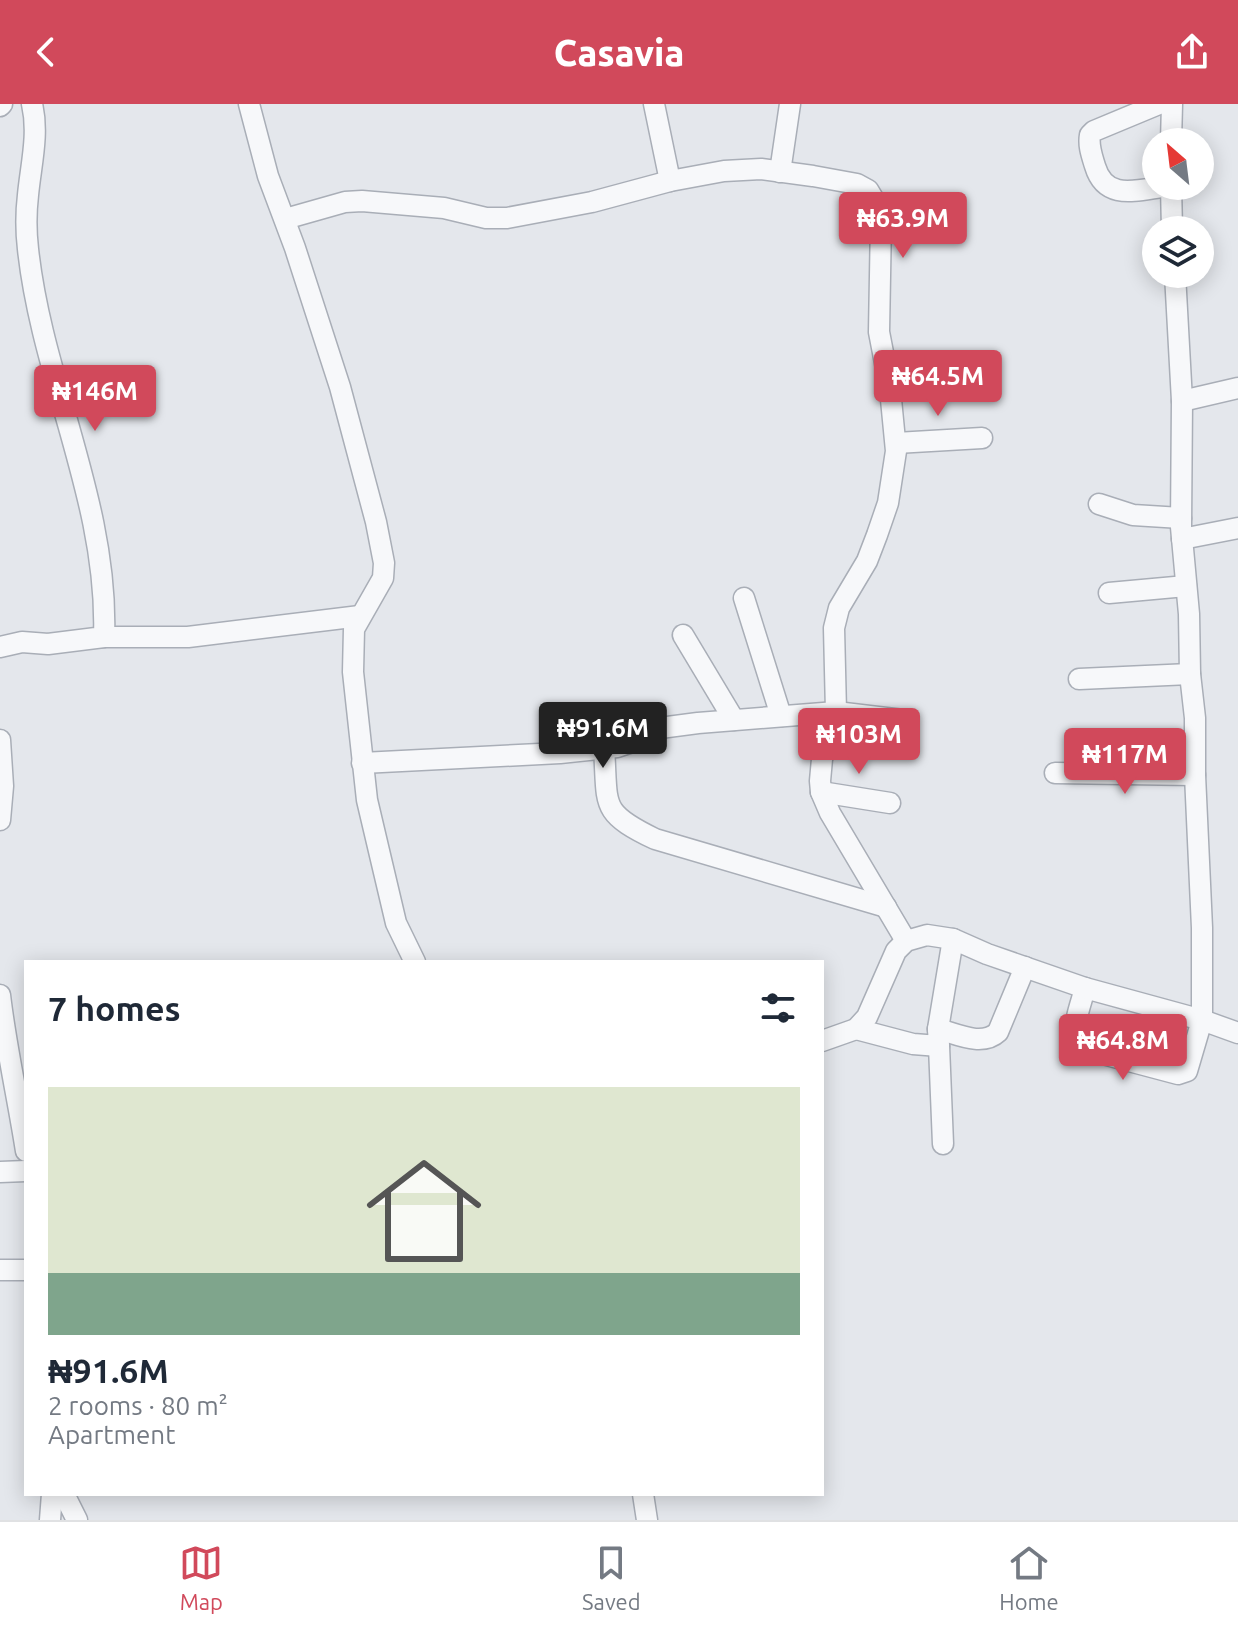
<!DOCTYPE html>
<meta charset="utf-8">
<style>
:root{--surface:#fff;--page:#f2f2f3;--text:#1f2937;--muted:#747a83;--line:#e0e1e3;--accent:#d1495b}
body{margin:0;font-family:Ubuntu,sans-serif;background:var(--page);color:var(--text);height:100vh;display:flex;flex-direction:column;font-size:30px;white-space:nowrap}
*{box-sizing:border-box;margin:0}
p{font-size:26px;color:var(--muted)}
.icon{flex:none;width:44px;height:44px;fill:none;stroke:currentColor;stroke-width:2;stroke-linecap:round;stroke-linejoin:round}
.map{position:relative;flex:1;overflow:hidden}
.sheet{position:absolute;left:24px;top:856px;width:800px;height:536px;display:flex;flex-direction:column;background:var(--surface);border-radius:0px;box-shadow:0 4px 20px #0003}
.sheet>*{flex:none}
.needle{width:52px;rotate:332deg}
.fabs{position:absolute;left:1142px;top:24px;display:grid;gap:16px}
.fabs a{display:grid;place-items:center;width:72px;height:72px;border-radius:50%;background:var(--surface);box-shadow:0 4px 20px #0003;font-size:40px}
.price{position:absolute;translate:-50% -68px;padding:0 18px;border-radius:8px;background:var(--accent);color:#fff;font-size:26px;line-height:52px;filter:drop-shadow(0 2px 4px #0008)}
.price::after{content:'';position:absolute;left:50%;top:48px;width:24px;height:18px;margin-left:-12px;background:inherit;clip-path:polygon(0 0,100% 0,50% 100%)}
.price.selected{background:#222;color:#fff}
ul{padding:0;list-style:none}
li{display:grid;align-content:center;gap:16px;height:424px;padding:0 24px}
li span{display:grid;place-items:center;height:248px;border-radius:0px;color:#555}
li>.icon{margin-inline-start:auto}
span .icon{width:144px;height:144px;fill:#fffc;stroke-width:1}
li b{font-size:34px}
h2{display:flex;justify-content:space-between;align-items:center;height:96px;padding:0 24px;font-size:34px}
header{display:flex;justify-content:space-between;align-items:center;height:104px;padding:0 24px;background:var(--accent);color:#fff;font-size:36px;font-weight:800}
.menu{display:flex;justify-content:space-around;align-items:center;height:112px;border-top:2px solid var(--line);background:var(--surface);font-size:22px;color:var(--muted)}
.menu a{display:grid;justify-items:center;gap:4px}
.menu .selected{color:var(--accent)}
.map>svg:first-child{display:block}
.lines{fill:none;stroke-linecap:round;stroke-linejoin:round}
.minor-casing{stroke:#a9aeb7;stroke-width:23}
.minor{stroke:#f7f8fa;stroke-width:20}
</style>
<header><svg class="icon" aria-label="back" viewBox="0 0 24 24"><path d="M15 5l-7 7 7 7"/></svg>Casavia<svg class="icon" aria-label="share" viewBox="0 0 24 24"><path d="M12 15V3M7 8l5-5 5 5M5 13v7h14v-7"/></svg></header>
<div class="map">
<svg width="1238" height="1416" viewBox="0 0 1238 1416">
<rect width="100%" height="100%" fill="#e4e7ec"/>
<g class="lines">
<defs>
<g id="minor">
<path d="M249,0L268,72L295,144L340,283L376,418L384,459L383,474L354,525L353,568L367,696L396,819L415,858"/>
<path d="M654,0L670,77"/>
<path d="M1159,0L1094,27L1090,31C1088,42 1092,52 1095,62C1106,99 1139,85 1170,82"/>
<path d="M0,2L2,0"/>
<path d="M1171,38L1172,0"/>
<path d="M780,68L790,0"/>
<path d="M1171,82L1172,126"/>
<path d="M285,115L345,98L362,97L444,104L486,114H507L592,98L670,77L724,67L761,65L813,72L857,80L868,86L874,96L881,116L879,228L890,285L896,347L888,399L877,431L867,457L839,504L834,524L836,608L822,655L820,677L821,688L830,709L906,837"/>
<path d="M1182,297L1238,284"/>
<path d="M896,339L982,334"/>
<path d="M1099,400L1133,411L1181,414"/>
<path d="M1182,435L1238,424"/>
<path d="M1109,489L1186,482"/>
<path d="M744,494L781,612"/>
<path d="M683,531L734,616"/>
<path d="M104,533H188L360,512"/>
<path d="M0,543L22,538L48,540L104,533C109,399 42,276 28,145C26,128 26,108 28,91C31,60 39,30 32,0"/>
<path d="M1079,575L1190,570"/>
<path d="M0,636L3,682L0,716"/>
<path d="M604,644C608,702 599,708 655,735L886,803"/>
<path d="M362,659L560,649L617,643L635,637L660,624L698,619L836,608L903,616"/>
<path d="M1055,669L1195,671"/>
<path d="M821,688L890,699"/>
<path d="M1085,884C1081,901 1068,930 1080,944L1178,970L1187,967L1202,916V824L1195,671V614L1190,570L1189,510L1181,423L1182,297L1175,170"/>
<path d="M0,891C6,943 18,995 26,1047"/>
<path d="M856,925L913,940L939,942L938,925L953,835"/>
<path d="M938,925C957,930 982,943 998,928L1025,863"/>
<path d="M822,937L856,925L867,913L896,847L906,837L927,831L953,835L987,850L1085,884L1202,916L1238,929"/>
<path d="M939,942L943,1040"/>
<path d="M0,1068L26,1067"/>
<path d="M0,1166H26"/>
<path d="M64,1390L77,1416"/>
<path d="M643,1390L647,1416"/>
<path d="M50,1416L52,1390"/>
</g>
</defs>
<!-- minor casing -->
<use href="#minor" class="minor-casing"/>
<!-- minor -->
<use href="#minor" class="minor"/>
</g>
</svg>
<div class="fabs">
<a><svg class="needle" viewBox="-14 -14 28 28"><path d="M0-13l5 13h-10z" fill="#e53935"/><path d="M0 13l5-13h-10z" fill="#747a83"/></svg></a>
<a><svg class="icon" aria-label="layers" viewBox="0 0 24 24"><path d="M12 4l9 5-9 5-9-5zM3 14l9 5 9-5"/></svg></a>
</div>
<b class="price" style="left:903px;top:156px">₦63.9M</b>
<b class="price" style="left:938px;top:314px">₦64.5M</b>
<b class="price" style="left:95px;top:329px">₦146M</b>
<b class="price selected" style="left:603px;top:666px">₦91.6M</b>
<b class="price" style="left:859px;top:672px">₦103M</b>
<b class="price" style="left:1125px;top:692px">₦117M</b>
<b class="price" style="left:1123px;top:978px">₦64.8M</b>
<section class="sheet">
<h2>7 homes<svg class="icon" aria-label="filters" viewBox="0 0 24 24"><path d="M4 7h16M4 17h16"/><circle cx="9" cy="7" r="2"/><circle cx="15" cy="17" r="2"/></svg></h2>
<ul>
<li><span style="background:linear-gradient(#dfe7d0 75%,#7fa58c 0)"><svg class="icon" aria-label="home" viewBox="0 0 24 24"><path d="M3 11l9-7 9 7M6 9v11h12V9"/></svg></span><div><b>₦91.6M</b><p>2 rooms · 80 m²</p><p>Apartment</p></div></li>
</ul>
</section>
</div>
<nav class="menu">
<a class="selected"><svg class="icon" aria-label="map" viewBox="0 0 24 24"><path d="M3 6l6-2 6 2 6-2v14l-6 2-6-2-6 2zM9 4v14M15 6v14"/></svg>Map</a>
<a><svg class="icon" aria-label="saved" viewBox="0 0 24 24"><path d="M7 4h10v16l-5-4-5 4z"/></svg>Saved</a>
<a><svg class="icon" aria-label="home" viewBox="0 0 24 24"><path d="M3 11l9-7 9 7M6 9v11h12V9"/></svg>Home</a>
</nav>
